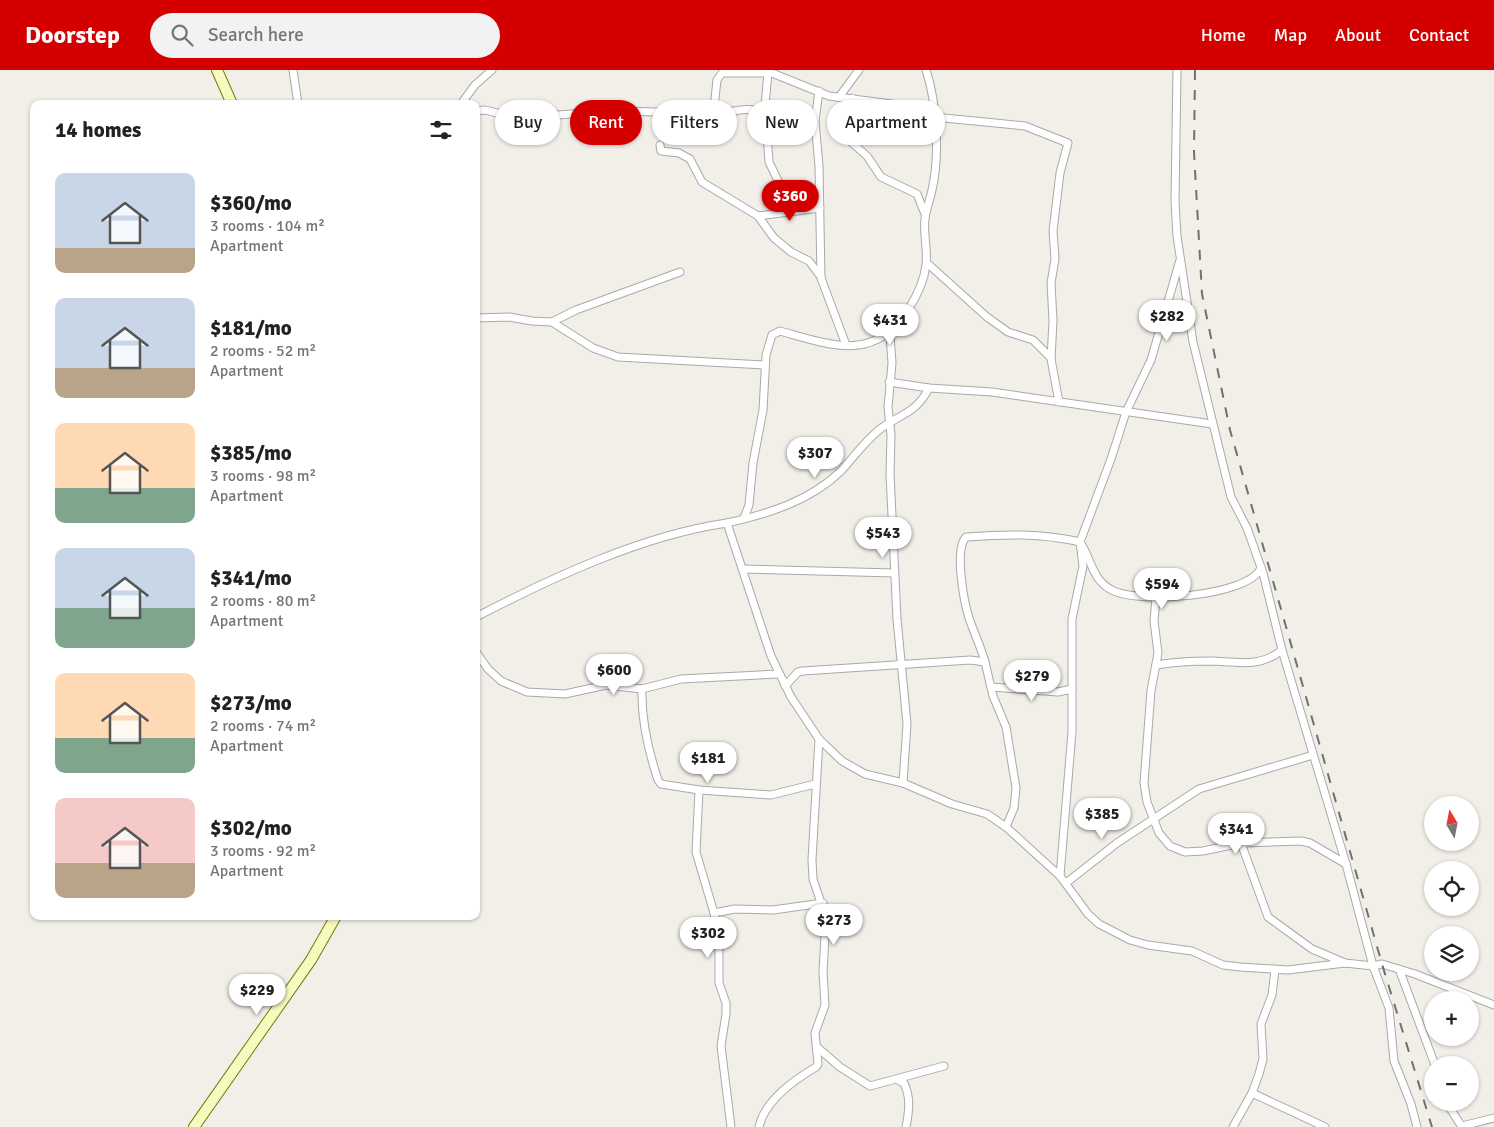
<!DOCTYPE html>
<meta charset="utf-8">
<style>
:root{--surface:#fff;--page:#f2f2f2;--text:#222;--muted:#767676;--accent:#d40000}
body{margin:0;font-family:Signika,sans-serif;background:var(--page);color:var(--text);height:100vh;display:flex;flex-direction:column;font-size:19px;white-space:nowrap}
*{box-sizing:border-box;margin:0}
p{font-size:16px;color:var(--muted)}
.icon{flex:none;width:28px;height:28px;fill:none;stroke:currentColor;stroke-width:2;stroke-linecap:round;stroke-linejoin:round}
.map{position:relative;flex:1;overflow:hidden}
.side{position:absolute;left:30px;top:30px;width:450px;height:820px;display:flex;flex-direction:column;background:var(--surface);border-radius:10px;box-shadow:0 1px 4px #0004}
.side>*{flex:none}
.guide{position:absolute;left:495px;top:30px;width:475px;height:45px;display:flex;gap:10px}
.needle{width:32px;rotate:350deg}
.tools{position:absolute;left:1424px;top:726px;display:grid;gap:10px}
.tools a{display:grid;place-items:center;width:55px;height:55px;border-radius:50%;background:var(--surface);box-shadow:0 1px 4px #0004;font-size:25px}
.price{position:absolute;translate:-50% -42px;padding:0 11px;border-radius:18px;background:#fff;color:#222;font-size:16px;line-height:32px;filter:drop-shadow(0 1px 2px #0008)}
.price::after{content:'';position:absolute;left:50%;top:30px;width:15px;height:11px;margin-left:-8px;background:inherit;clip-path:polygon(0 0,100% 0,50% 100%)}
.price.selected{background:var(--accent);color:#fff}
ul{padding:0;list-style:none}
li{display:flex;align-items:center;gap:15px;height:125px;padding:0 25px}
li span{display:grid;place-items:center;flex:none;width:140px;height:100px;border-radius:10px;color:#555}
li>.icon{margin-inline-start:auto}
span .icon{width:60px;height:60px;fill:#fffc;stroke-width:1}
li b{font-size:21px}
h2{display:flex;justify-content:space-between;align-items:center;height:60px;padding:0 25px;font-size:21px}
.chip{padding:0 18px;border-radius:22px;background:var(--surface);box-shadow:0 1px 4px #0004;font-size:18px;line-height:45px}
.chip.selected{background:var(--accent);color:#fff}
header{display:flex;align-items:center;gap:30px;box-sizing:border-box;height:70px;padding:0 25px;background:var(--accent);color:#fff}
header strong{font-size:24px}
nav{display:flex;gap:28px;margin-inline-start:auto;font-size:18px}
.search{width:350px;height:45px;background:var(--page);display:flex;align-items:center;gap:12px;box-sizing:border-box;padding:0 18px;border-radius:28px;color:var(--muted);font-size:19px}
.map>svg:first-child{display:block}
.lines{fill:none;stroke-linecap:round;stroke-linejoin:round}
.street-casing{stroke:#a9a9a9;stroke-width:9}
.secondary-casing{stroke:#707d05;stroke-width:12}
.street{stroke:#fff;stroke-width:7}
.secondary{stroke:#f7fabf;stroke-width:10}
.rail{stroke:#707070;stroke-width:2;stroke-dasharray:10 10;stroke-linecap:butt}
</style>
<header>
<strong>Doorstep</strong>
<div class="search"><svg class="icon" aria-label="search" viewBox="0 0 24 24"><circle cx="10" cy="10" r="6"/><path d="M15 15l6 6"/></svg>Search here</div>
<nav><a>Home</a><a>Map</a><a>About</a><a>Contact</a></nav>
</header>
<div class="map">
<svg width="1494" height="1057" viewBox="0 0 1494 1057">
<rect width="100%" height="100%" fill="#f2efe9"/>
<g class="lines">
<defs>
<g id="street">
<path d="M293,0L298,34"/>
<path d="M1177,0L1175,132L1177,166L1193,272L1231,427L1247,458L1263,503L1282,580L1346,794L1373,896L1389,938L1394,991L1411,1034L1417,1057"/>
<path d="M768,3L765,35L769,92L783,121L799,139"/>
<path d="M819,21L815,51L819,96L821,208L846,275"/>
<path d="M839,27L859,0"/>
<path d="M852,28L846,50L850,71L867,86L881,107L917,124L925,144"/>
<path d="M461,34L475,15L492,0"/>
<path d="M476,41L485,40L518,48L611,41L706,43L712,42L714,38L717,10L722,3H772L829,26L892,34L934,47L1025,56L1068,73L1060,103L1053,161L1055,189L1051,213L1053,251L1051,289L1059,332"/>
<path d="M712,42C733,46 751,30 768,49"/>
<path d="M660,75L661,81L679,83L690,89L702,112L758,146L774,168L791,182L809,191L821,207"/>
<path d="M758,146L820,138"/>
<path d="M927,193L987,247L1008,262L1033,270L1051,288"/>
<path d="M476,248L509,247L532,251L552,252L576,240L680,202"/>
<path d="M552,252L593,278L618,287L765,295"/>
<path d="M890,264L892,293L888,337L891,365L890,404L897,549L907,654L903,713"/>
<path d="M889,312L929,318L992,322L1212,354"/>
<path d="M744,448L749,435L753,393L763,340L766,285L772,265L780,261C831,275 874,293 908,240C917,226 924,212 926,195C928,180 923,164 925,149C926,139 930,130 932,120C940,86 937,33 926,0"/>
<path d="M727,453C768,444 810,431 841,401C854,387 867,368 883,357C903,343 917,342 929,318"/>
<path d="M743,499L894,503"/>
<path d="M1156,528L1154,551L1158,583L1151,621L1144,713L1147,732L1159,763L1170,776L1185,782L1203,781L1241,773L1301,771L1310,773L1346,794"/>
<path d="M476,547C551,508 643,465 727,453L771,586L791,627L819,669L842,691L865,704L903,713L952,734L987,744L1006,757L1060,806L1088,844L1099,854L1130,870L1148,875L1192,881L1223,895L1240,897L1288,900L1345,893L1373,896L1382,894L1415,904L1494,935"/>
<path d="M476,582L488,599L501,611L527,622L565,624L606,615L642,619L681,609L778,604"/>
<path d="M985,592C981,577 974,563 969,548C964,532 954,479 966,467C1005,464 1041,463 1080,472C1091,488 1092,509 1110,519C1135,535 1248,527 1261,498"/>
<path d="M1156,595C1174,592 1192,591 1211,591C1237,592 1260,598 1282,580"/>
<path d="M785,616L798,602L803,601L970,590L985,592L993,626L1006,657L1016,718L1014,738L1006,757"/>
<path d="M991,617L1058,622L1072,619"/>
<path d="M642,619C641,651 648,680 658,710L661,714L699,720L696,782L714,843"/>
<path d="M699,720L771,725L815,714"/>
<path d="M1241,773L1268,847L1312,879L1345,893"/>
<path d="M1060,806L1072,662V549L1083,496L1080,472L1111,389L1126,342L1151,290L1180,190"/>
<path d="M1066,813L1117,773L1199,719L1313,685"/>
<path d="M1399,899L1435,995"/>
<path d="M818,978L840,997L870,1016L944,996"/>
<path d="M898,1010L904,1013C911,1028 909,1041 906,1057"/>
<path d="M1252,1023L1325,1057"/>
<path d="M1446,1032L1462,1057"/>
<path d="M1462,1056L1494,1048"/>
<path d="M731,1057L721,976L726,944V933L719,913V874L714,843L735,839L773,840L823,833"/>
<path d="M759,1057C765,1030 794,1010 816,997L818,994L815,963L825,935L823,902L826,848L813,809L812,790L819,669"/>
<path d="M1233,1057L1252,1023L1259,1004L1263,989L1261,954L1272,925L1275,900"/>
</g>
<g id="secondary">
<path d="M217,0L232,34"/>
<path d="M194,1057L311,890L336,846"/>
</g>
</defs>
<!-- street casing -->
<use href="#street" class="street-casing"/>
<!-- secondary casing -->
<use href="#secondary" class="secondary-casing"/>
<!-- street -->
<use href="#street" class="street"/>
<!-- secondary -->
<use href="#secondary" class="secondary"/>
<!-- rail -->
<path class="rail" d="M1195,0L1194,82L1202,224L1230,360L1382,894L1432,1057"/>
</g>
</svg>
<div class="tools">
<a><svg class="needle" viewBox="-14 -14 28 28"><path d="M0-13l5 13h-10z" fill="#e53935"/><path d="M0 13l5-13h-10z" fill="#767676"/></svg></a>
<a><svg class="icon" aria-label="locate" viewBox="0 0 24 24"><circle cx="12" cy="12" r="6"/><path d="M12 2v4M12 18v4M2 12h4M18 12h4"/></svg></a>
<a><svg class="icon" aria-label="layers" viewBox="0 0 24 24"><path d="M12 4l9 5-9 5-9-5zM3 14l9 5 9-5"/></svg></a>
<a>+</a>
<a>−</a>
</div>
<b class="price selected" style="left:790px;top:152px">$360</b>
<b class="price" style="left:1167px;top:272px">$282</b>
<b class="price" style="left:890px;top:276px">$431</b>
<b class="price" style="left:815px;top:409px">$307</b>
<b class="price" style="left:883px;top:489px">$543</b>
<b class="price" style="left:1162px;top:540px">$594</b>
<b class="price" style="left:614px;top:626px">$600</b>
<b class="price" style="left:1032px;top:632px">$279</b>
<b class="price" style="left:708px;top:714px">$181</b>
<b class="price" style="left:1102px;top:770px">$385</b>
<b class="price" style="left:1236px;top:785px">$341</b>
<b class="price" style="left:834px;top:876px">$273</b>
<b class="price" style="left:708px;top:889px">$302</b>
<b class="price" style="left:257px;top:946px">$229</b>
<div class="guide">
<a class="chip">Buy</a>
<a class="chip selected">Rent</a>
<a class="chip">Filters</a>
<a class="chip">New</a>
<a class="chip">Apartment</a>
</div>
<section class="side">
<h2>14 homes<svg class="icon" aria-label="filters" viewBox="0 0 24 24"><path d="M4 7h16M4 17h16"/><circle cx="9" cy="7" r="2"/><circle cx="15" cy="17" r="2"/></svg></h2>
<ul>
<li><span style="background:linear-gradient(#c9d6e8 75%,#b9a48a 0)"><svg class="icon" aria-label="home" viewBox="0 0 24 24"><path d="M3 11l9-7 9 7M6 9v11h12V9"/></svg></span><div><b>$360/mo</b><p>3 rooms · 104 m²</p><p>Apartment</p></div></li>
<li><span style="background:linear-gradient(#c9d6e8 70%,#b9a48a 0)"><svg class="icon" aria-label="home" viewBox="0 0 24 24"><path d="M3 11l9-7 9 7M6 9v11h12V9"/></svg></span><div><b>$181/mo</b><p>2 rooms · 52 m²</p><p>Apartment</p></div></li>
<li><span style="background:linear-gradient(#ffd9b3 65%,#7fa58c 0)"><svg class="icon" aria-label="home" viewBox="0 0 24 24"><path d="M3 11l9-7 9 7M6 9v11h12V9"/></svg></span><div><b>$385/mo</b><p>3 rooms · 98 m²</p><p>Apartment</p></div></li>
<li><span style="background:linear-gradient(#c9d6e8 60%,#7fa58c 0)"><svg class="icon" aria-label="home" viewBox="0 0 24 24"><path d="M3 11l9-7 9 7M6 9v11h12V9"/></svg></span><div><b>$341/mo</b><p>2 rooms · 80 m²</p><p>Apartment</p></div></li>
<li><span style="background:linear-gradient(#ffd9b3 65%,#7fa58c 0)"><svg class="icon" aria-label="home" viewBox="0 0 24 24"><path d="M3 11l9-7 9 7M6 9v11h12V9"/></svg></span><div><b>$273/mo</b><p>2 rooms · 74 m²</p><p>Apartment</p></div></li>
<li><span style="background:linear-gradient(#f6c9c9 65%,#b9a48a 0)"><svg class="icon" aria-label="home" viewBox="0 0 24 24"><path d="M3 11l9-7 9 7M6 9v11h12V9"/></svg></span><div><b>$302/mo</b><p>3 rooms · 92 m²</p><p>Apartment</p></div></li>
</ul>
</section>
</div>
